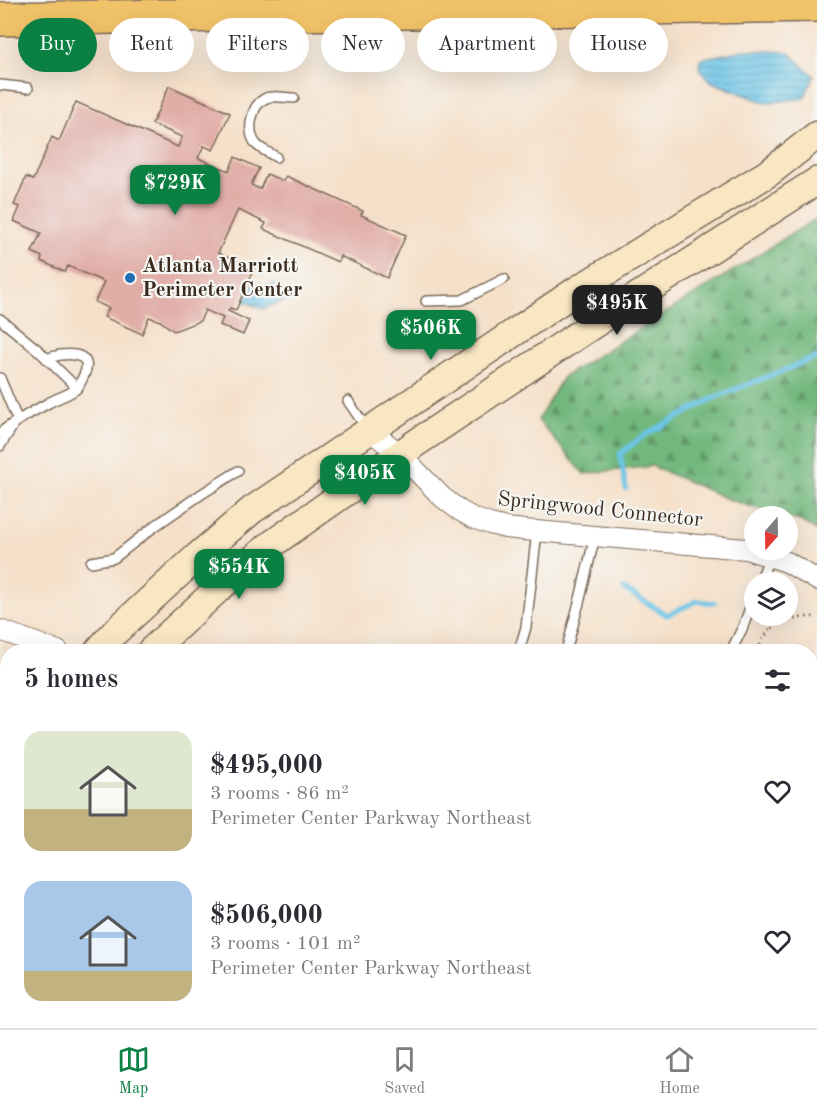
<!DOCTYPE html>
<meta charset="utf-8">
<style>
:root{--surface:#fff;--page:#f2f2f3;--text:#2b2b33;--muted:#7c7c81;--line:#e1e1e2;--accent:#0b8043}
body{margin:0;font-family:"Old Standard TT",serif;background:var(--page);color:var(--text);height:100vh;display:flex;flex-direction:column;font-size:22px;white-space:nowrap}
*{box-sizing:border-box;margin:0}
p{font-size:20px;color:var(--muted)}
.icon{flex:none;width:33px;height:33px;fill:none;stroke:currentColor;stroke-width:2;stroke-linecap:round;stroke-linejoin:round}
.map{position:relative;flex:1;overflow:hidden}
.sheet{position:absolute;left:0px;top:644px;width:818px;height:386px;display:flex;flex-direction:column;background:var(--surface);border-radius:24px 24px 0 0;box-shadow:0 6px 24px #0002}
.sheet>*{flex:none}
.hud{position:absolute;left:18px;top:18px;width:782px;height:54px;display:flex;gap:12px}
.needle{width:39px;rotate:200deg}
.controls{position:absolute;left:744px;top:506px;display:grid;gap:12px}
.controls a{display:grid;place-items:center;width:54px;height:54px;border-radius:50%;background:var(--surface);box-shadow:0 6px 24px #0002;font-size:30px}
.price{position:absolute;translate:-50% -51px;padding:0 14px;border-radius:12px;background:var(--accent);color:#fff;font-size:20px;line-height:39px;filter:drop-shadow(0 2px 3px #0008)}
.price::after{content:'';position:absolute;left:50%;top:36px;width:18px;height:14px;margin-left:-9px;background:inherit;clip-path:polygon(0 0,100% 0,50% 100%)}
.price.on{background:#222;color:#fff}
ul{padding:0;list-style:none}
li{display:flex;align-items:center;gap:18px;height:150px;padding:0 24px}
li span{display:grid;place-items:center;flex:none;width:168px;height:120px;border-radius:18px;color:#555}
li>.icon{margin-inline-start:auto}
span .icon{width:72px;height:72px;fill:#fffc;stroke-width:1}
li b{font-size:26px}
h2{display:flex;justify-content:space-between;align-items:center;height:72px;padding:0 24px;font-size:26px}
.tag{padding:0 21px;border-radius:27px;background:var(--surface);box-shadow:0 6px 24px #0002;font-size:21px;line-height:54px}
.tag.on{background:var(--accent);color:#fff}
.menu{display:flex;justify-content:space-around;align-items:center;height:84px;border-top:2px solid var(--line);background:var(--surface);font-size:16px;color:var(--muted)}
.menu a{display:grid;justify-items:center;gap:3px}
.menu .on{color:var(--accent)}
.map>svg:first-child{display:block}
.forest{fill:url(#forest-firs);stroke:#56714e;stroke-width:1.5}
.water{fill:url(#water-rules);stroke:#527783;stroke-width:1.5}
.lines{fill:none;stroke-linecap:round;stroke-linejoin:round}
.stream{stroke:#6ac4e8;stroke-width:5}
.building{fill:#e1ada7}
.service-casing{stroke:#7c6a5a;stroke-width:12}
.minor-casing{stroke:#7c6a5a;stroke-width:22}
.secondary-casing{stroke:#7c6a5a;stroke-width:30}
.motorway-casing{stroke:#7c6a5a;stroke-width:36}
.path{stroke:#7c6a5a;stroke-width:3;stroke-dasharray:1.5 4.5;stroke-linecap:butt}
.service{stroke:#fff;stroke-width:9}
.minor{stroke:#fff;stroke-width:20}
.secondary{stroke:#f9e7c3;stroke-width:27}
.motorway{stroke:#f1c369;stroke-width:33}
.poi-dot{fill:#1f6fb2;stroke:#f6f6f2;stroke-width:2}
.labels{text-anchor:middle;dominant-baseline:central;stroke-width:4.5;stroke-linejoin:round;paint-order:stroke}
.poi-label{font-size:21px;font-weight:bold;fill:#3b2a1e;stroke:#f6f6f2;text-anchor:start}
.street-label{font-size:21px;fill:#3b2a1e;stroke:#f6f6f2}
</style>
<div class="map">
<svg width="817" height="1028" viewBox="0 0 817 1028">
<defs>
<pattern id="forest-firs" width="22" height="20" patternUnits="userSpaceOnUse" patternTransform="scale(1.5)"><rect width="22" height="20" fill="#72b87d"/><path d="M5 1l3.5 6h-7zM16 11l3.5 6h-7z" fill="#5f9666"/></pattern>
<pattern id="water-rules" width="6" height="5" patternUnits="userSpaceOnUse" patternTransform="scale(1.5)"><rect width="6" height="5" fill="#6ac4e8"/><path d="M0 2.5h6" fill="none" stroke="#589fbb"/></pattern>
</defs>
<rect width="100%" height="100%" fill="#f6f6f2"/>
<filter id="ink" filterUnits="userSpaceOnUse"><feTurbulence type="fractalNoise" baseFrequency=".0167" numOctaves="2"/><feDisplacementMap in="SourceGraphic" scale="12" xChannelSelector="R" yChannelSelector="G"/><feConvolveMatrix kernelMatrix="1 2 1 2 8 2 1 2 1" color-interpolation-filters="sRGB"/></filter>
<filter id="wash" filterUnits="userSpaceOnUse"><feTurbulence type="fractalNoise" baseFrequency=".008" numOctaves="4" result="noise"/><feDisplacementMap in="SourceGraphic" scale="24" xChannelSelector="R" yChannelSelector="G"/><feGaussianBlur stdDeviation="1.35" result="paint"/><feColorMatrix in="noise" values="0 0 0 0 0 0 0 0 0 0 0 0 0 0 0 0 0 1.4 0 .05"/><feComposite in="paint" operator="in"/></filter>
<g filter="url(#wash)">
<rect width="100%" height="100%" fill="#f5e0c9"/>
<!-- forest -->
<path class="forest" d="M817,218V531L800,521L788,518V516H782L730,500L652,466L584,474L538,420L563,377Z"/>
<!-- water -->
<g class="water">
<path d="M743,50L788,52L814,76L804,98L766,103L712,82L699,69L700,59Z"/>
<path d="M253,283L264,288L274,283L278,295L282,296L284,301L263,309L244,301Z"/>
</g>
<g class="lines">
<!-- stream -->
<g class="stream">
<path d="M626,489L620,454L643,436L716,397L817,357"/>
<path d="M624,589L667,615L697,601L715,603"/>
<path d="M810,680L815,699L810,719"/>
</g>
</g>
<g id="blocks">
<!-- building -->
<g class="building">
<path d="M169,86L230,113L213,150L204,146L198,158L229,171L235,157L259,168L251,185L260,189L267,174L283,181L286,176L363,211L361,215L406,235L387,278L340,256L338,262L263,229L266,223L238,210L218,253L254,269L236,310L230,308L228,311L249,321L243,335L220,325L223,318L205,310L200,321L174,331L160,321L149,317L142,334L104,317L109,308L95,302L104,282L68,266L65,272L41,261L42,257L32,252L41,233L14,221L20,207L14,205L26,177L33,180L52,137L59,141L76,102L178,147L182,137L152,124Z"/>
<path d="M0,693L8,695V714L1,740Z"/>
<path d="M817,777V862L810,859V796Z"/>
<path d="M132,1022H594L588,1028H132Z"/>
</g>
</g>
</g>
<g filter="url(#ink)">
<use href="#blocks" fill-opacity="0" stroke="#7c6a5a" stroke-width="1.5"/>
<g class="lines">
<defs>
<g id="service">
<path d="M0,85L28,88"/>
<path d="M276,157C270,153 260,149 256,144C246,131 251,105 266,98C273,95 286,98 294,98"/>
<path d="M426,301L462,300L504,279"/>
<path d="M0,319L39,351L77,388"/>
<path d="M0,378L17,419"/>
<path d="M348,401L367,429"/>
<path d="M0,433C16,420 34,411 52,401C60,397 71,394 77,388C80,385 82,379 84,375C96,350 61,352 47,359"/>
<path d="M0,446L12,427"/>
<path d="M91,562L114,558L155,526L200,495L238,471"/>
<path d="M760,582L770,555"/>
<path d="M519,651L526,627L537,531"/>
<path d="M566,651L580,599L595,536"/>
<path d="M731,651L743,627L754,597"/>
<path d="M0,863L8,864"/>
<path d="M0,931L8,932"/>
</g>
<g id="minor">
<path d="M369,430L400,454L442,497L459,510L473,518L490,524L506,528L524,530L746,549L787,562L817,580"/>
<path d="M0,630L58,651"/>
</g>
<g id="secondary">
<path d="M98,651L115,632L199,555L252,510L577,290L770,172L817,135"/>
<path d="M151,651L218,589L269,546L323,508L416,443L588,328L817,181"/>
<path d="M810,984L817,982"/>
<path d="M810,1012L817,1010"/>
<path d="M18,1022L19,1028"/>
<path d="M71,1022V1028"/>
<path d="M707,1028L720,1022"/>
<path d="M765,1028L782,1022"/>
</g>
<path id="motorway" d="M0,19L817,5"/>
</defs>
<!-- service casing -->
<use href="#service" class="service-casing"/>
<!-- minor casing -->
<use href="#minor" class="minor-casing"/>
<!-- secondary casing -->
<use href="#secondary" class="secondary-casing"/>
<!-- motorway casing -->
<use href="#motorway" class="motorway-casing"/>
<!-- path -->
<g class="path">
<path d="M772,628C786,620 801,616 817,617"/>
<path d="M758,651L762,640L781,615"/>
<path d="M0,961L8,960"/>
<path d="M624,1028L630,1022"/>
<path d="M636,1028L646,1022"/>
</g>
<!-- service -->
<use href="#service" class="service"/>
<!-- minor -->
<use href="#minor" class="minor"/>
<!-- secondary -->
<use href="#secondary" class="secondary"/>
<!-- motorway -->
<use href="#motorway" class="motorway"/>
</g>
</g>
<!-- markers -->
<circle class="poi-dot" cx="130" cy="278" r="6"/>
<g class="labels">
<!-- poi labels -->
<g class="poi-label">
<text x="142" y="266">Atlanta Marriott<tspan x="142" dy="24">Perimeter Center</tspan></text>
</g>
<!-- street labels -->
<g class="street-label">
<text transform="translate(600 510) rotate(6)">Springwood Connector</text>
</g>
</g>
</svg>
<div class="controls">
<a><svg class="needle" viewBox="-14 -14 28 28"><path d="M0-13l5 13h-10z" fill="#e53935"/><path d="M0 13l5-13h-10z" fill="#7c7c81"/></svg></a>
<a><svg class="icon" aria-label="layers" viewBox="0 0 24 24"><path d="M12 4l9 5-9 5-9-5zM3 14l9 5 9-5"/></svg></a>
</div>
<b class="price" style="left:175px;top:216px">$729K</b>
<b class="price on" style="left:617px;top:336px">$495K</b>
<b class="price" style="left:431px;top:361px">$506K</b>
<b class="price" style="left:365px;top:506px">$405K</b>
<b class="price" style="left:239px;top:600px">$554K</b>
<div class="hud">
<a class="tag on">Buy</a>
<a class="tag">Rent</a>
<a class="tag">Filters</a>
<a class="tag">New</a>
<a class="tag">Apartment</a>
<a class="tag">House</a>
</div>
<section class="sheet">
<h2>5 homes<svg class="icon" aria-label="filters" viewBox="0 0 24 24"><path d="M4 7h16M4 17h16"/><circle cx="9" cy="7" r="2"/><circle cx="15" cy="17" r="2"/></svg></h2>
<ul>
<li><span style="background:linear-gradient(#dfe7d0 65%,#c2b280 0)"><svg class="icon" aria-label="home" viewBox="0 0 24 24"><path d="M3 11l9-7 9 7M6 9v11h12V9"/></svg></span><div><b>$495,000</b><p>3 rooms · 86 m²</p><p>Perimeter Center Parkway Northeast</p></div><svg class="icon" aria-label="heart" viewBox="0 0 24 24"><path d="M12 20l-8-8c-3-5 5-10 8-4 3-6 11-1 8 4z"/></svg></li>
<li><span style="background:linear-gradient(#a9c7e8 75%,#c2b280 0)"><svg class="icon" aria-label="home" viewBox="0 0 24 24"><path d="M3 11l9-7 9 7M6 9v11h12V9"/></svg></span><div><b>$506,000</b><p>3 rooms · 101 m²</p><p>Perimeter Center Parkway Northeast</p></div><svg class="icon" aria-label="heart" viewBox="0 0 24 24"><path d="M12 20l-8-8c-3-5 5-10 8-4 3-6 11-1 8 4z"/></svg></li>
</ul>
</section>
</div>
<nav class="menu">
<a class="on"><svg class="icon" aria-label="map" viewBox="0 0 24 24"><path d="M3 6l6-2 6 2 6-2v14l-6 2-6-2-6 2zM9 4v14M15 6v14"/></svg>Map</a>
<a><svg class="icon" aria-label="saved" viewBox="0 0 24 24"><path d="M7 4h10v16l-5-4-5 4z"/></svg>Saved</a>
<a><svg class="icon" aria-label="home" viewBox="0 0 24 24"><path d="M3 11l9-7 9 7M6 9v11h12V9"/></svg>Home</a>
</nav>
